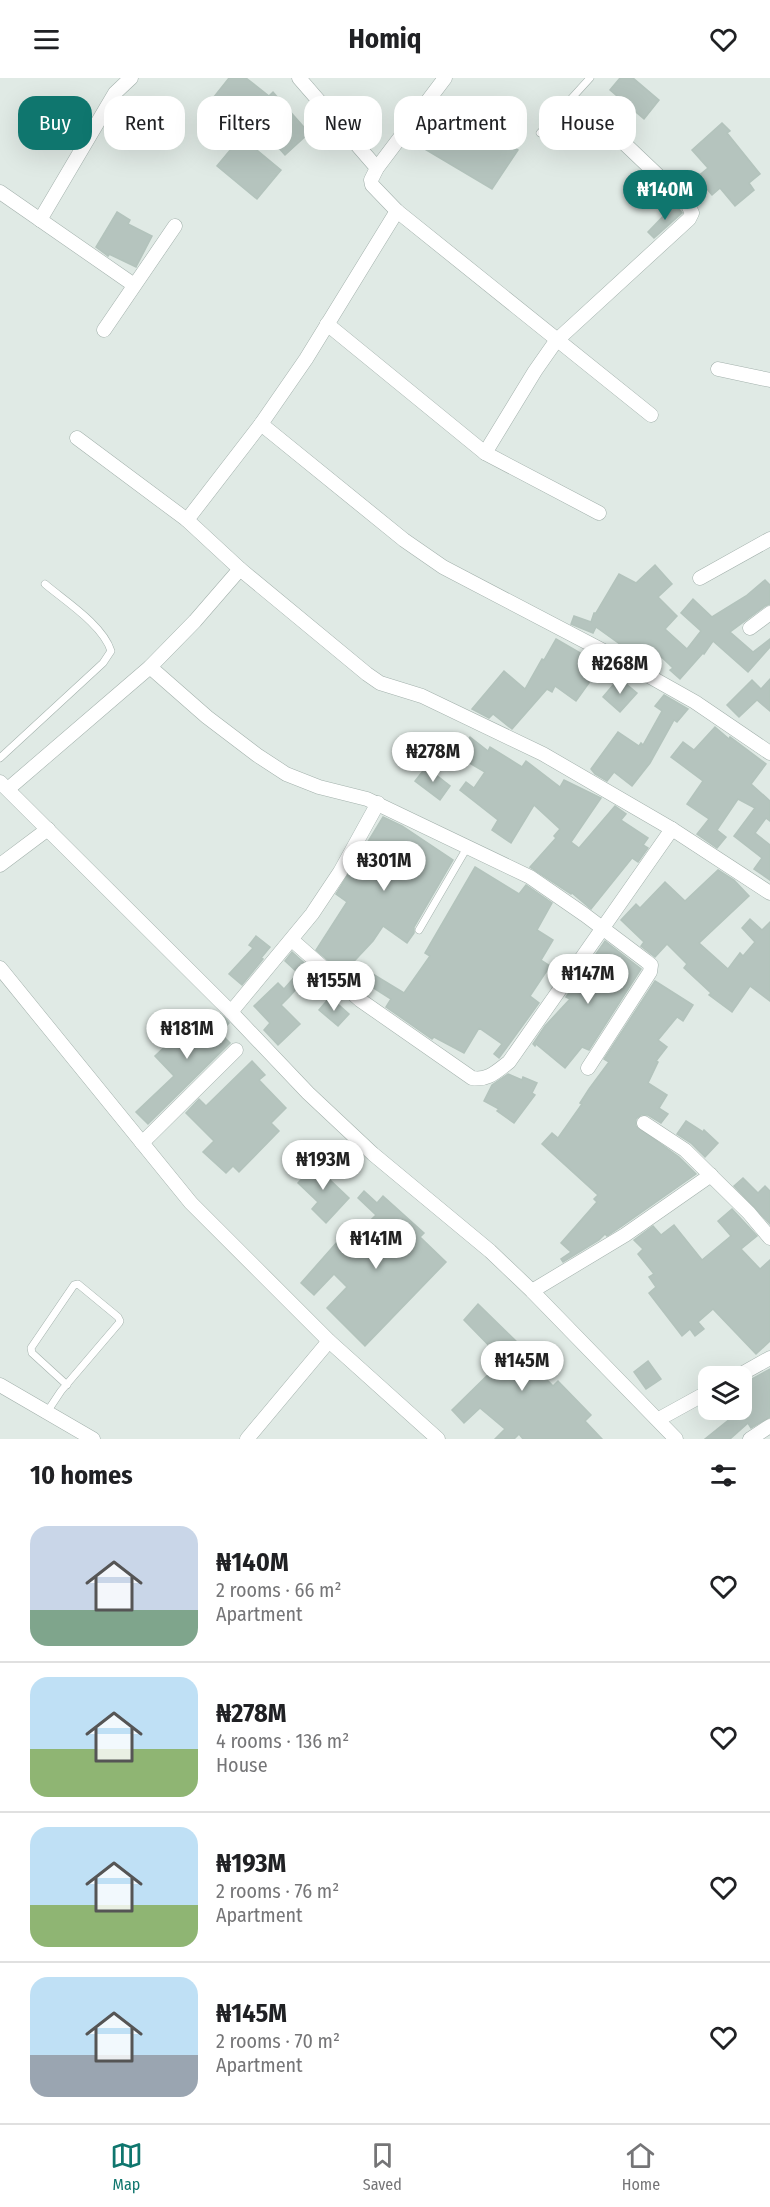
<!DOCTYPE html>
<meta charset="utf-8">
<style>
:root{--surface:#fff;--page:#f6f6f6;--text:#202124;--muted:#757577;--line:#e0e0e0;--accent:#0f766e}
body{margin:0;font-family:"Fira Sans Condensed",sans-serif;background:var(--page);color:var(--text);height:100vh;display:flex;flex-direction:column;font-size:22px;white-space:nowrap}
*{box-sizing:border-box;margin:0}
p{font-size:20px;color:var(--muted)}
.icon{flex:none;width:33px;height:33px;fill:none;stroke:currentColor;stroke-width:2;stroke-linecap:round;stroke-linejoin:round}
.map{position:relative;height:1361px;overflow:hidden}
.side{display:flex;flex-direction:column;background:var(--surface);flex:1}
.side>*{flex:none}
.hud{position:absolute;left:18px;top:18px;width:735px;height:54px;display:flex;gap:12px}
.controls{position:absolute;left:698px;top:1288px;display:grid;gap:12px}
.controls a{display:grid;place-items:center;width:54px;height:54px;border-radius:12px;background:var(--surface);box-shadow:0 6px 24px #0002;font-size:30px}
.price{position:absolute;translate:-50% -51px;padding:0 14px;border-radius:21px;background:#fff;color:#222;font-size:20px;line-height:39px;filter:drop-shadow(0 2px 3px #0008)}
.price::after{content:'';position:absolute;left:50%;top:36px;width:18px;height:14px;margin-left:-9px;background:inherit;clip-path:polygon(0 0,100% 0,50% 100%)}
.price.on{background:var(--accent);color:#fff}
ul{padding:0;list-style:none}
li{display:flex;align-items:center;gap:18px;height:150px;padding:0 30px}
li+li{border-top:2px solid var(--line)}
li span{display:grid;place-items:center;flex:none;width:168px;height:120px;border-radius:18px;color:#555}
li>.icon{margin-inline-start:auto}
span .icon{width:72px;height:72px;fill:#fffc;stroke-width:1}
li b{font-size:26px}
h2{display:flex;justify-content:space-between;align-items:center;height:72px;padding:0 30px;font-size:26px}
.chip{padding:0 21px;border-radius:18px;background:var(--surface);box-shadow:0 6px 24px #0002;font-size:21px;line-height:54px}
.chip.on{background:var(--accent);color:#fff}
header{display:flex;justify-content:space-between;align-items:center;height:78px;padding:0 30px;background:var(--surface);font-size:27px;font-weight:700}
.dock{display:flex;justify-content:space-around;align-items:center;height:84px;border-top:2px solid var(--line);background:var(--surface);font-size:16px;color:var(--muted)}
.dock a{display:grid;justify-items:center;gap:3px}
.dock .on{color:var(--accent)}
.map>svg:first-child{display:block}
.building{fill:#b5c4be;stroke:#b3c3bc;stroke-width:1.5}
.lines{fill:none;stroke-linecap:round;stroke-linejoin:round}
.service-casing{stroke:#a3b1ac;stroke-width:8}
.minor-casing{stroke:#a3b1ac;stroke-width:15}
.service{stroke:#fff;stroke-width:7}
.minor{stroke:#fff;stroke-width:14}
</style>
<header><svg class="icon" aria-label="menu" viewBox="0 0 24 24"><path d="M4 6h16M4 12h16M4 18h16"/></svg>Homiq<svg class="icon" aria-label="heart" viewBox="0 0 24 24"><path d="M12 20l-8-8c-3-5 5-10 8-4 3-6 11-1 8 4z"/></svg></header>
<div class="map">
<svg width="770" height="1361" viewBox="0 0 770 1361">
<rect width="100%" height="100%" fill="#e0eae5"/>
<!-- building -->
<g class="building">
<path d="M229,0H246L269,18L273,14L309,55L285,77L244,31L230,48L206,29Z"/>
<path d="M620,0H633L659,22L644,41L610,12Z"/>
<path d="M449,31L518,72L492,111L423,70Z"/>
<path d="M722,45L730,53L727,55L760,96L749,105L754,112L735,128L720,110L712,117L697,99L708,90L692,72Z"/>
<path d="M241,59L281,92L257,121L217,88Z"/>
<path d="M675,126L682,135L654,160L648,154Z"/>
<path d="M117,134L130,142L128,146L152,158L136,189L109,176L108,178L96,169Z"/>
<path d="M655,487L672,506L658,519L677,538L665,551L687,571L701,553L681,535L693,521L712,539L746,518L765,502L770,507V526L765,528L730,554L753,574L770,561V569L748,594L713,563L704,576L703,575L680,601L670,592L673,590L649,567L638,579L596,549L593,555L571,546L574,538L591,544L594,535H596L619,496L636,505Z"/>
<path d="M556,561L587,579L589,575L604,584L576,623L555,608L552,614L547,611L512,651L493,636L489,640L472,631L504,593L525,611L542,581L544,582Z"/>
<path d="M619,600L637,615L620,634L603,619Z"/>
<path d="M770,601V633L757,622L739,639L727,627L752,602L761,611Z"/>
<path d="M664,617L688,631L677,644L674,642L650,685L632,708L614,694L607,703L595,696L591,691L618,654L639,668L641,665L643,667L662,633L655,628Z"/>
<path d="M715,649L729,661L730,659L766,686L751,706L770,723V743L766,740L755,755L770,767V802L754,791L762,780L734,758L755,730L738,721L717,752L726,759L717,770L697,756L709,741L687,726L703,703L671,679L683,664L694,672Z"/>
<path d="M470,659L488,673L490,669L522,689L526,683L560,709L564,702L601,720L571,764L579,770L615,728L626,736L621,742L648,760L643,767L648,770L638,784L632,780L591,831L572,815L571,816L530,789L556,760L554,758L560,751L534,727L511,765L492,752L498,742L460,712L466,704L474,710L485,694L466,683L462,688L453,681Z"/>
<path d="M426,689L450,708L440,722L415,703Z"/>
<path d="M383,739L402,748L453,782L414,849V855L407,865L383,848L373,863L343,895L316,872L347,824L336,816Z"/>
<path d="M475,789L519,816L526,807L552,825L537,852L553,862L541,882L550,888L530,918L539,925L499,980L494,976L502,966L479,950L464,975L434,959L432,961L386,929L391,921L369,907L365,914L354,905L363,890L404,915L430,878L425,875Z"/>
<path d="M718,792L734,802L749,818L699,865L728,891L740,875L743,878L755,864L742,850L750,841L762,852L770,844V923L750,908L732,934L709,917L711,915L684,890L687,886L667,866L655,879L641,868L644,864L621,842L636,826L640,830L665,804L685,823Z"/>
<path d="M256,858L270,869L261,880L263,881L242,907L229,896L253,870L249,867Z"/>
<path d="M605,863L641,891L589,972L582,969L565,990L536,966L535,968L533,966L545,948L570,921L566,919Z"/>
<path d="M292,874L330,908L328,910L311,894L290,918L281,927L300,946L278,967L264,952L270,945L254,928L278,905L284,911L298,895L285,883Z"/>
<path d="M655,903L693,927L683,943L677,939L658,962L667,969L656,983L658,984L648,1005L667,1017L659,1030L668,1036L661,1045L648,1037H641L636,1041V1048L679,1079L696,1096L622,1148L607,1158L605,1156L599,1162L563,1184L561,1181L571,1174L561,1165L597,1124L594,1121L598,1117L542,1066L552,1055L558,1060L582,1026L580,1025L589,1011L609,984L604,981Z"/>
<path d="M330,919L349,936L338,948L319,932Z"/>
<path d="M200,935L210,945L219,935L225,940L229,945L220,955L230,965L148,1046L136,1034L174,998L155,978Z"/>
<path d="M252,983L265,997L259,1002L286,1030L271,1045L279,1053L239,1094L233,1088L226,1095L203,1074L214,1063L186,1035L199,1021L206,1028Z"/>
<path d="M508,996L522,1002L523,999L537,1005L532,1015L535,1017L514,1045L497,1033L499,1031L484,1023L492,1007Z"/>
<path d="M686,1043L703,1054L704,1052L718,1065L705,1079L691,1065L677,1056Z"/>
<path d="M320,1081L335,1095L329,1101L349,1120L326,1145L312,1131L318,1124L298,1105Z"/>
<path d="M743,1100L758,1115L765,1108L770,1113V1146L734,1108Z"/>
<path d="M364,1113L377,1125L383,1118L424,1155L420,1159L446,1184L365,1268L327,1230L347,1209L334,1196L314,1217L301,1205L338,1163L344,1168L376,1137L358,1120Z"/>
<path d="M732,1131L757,1158L741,1171L760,1191L770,1182V1263L756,1276L713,1231L698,1244L704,1251L695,1258L690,1251L682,1258L649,1215L656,1209L649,1199L654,1196L638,1176L643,1171L634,1162L653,1148L661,1157L674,1147L702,1182L731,1158L718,1143Z"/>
<path d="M478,1226L519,1266L521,1264L531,1275L526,1280L553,1308L558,1303L591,1337L585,1343L602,1361H523L519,1356L514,1361H495L505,1351L480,1330L464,1345L452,1332L503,1282L464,1242Z"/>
<path d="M648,1283L661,1301L646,1311L634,1294Z"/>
<path d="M770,1291V1339L751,1350L748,1345L730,1361H705L741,1332V1307Z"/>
</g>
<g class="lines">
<defs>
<g id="service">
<path d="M540,55L590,0"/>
<path d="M0,680L103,585L111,573C103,547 65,523 45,506"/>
<path d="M419,852L468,768"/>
<path d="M47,1334L61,1313L119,1245L120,1243L118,1239L78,1206L74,1207L31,1270L32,1275L67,1307"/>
</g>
<g id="minor">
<path d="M299,0L377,90"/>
<path d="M445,0L377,90L371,102L372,107L397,133L651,337"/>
<path d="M0,114L134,207"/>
<path d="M40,142L115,15L131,0"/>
<path d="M327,246L485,375L599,435"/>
<path d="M104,252L175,148"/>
<path d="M718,291L770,302"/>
<path d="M261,346L404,462L443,489L615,579L695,624L770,675"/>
<path d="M77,360L187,442L240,491L367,596L380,605L422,618L543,676L672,751L770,815"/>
<path d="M485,375L535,293L556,263L689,141L692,135L687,125L626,67"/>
<path d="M187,442L261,346L306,281L397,133"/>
<path d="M700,500L770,461"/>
<path d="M750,550L770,535"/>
<path d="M150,589L207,639L257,677L286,696L319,709L367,721L530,799L585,837L646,883L651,887L650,894L588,990"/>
<path d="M0,704L231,934L308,1015L373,1076L490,1173L532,1213L676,1361"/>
<path d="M8,711L150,589L195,543L240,491"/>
<path d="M0,787L48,751"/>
<path d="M292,862L360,922L472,1000C488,1003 497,993 509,984L672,751"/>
<path d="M0,890L191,1125L329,1263L438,1361"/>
<path d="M231,934L312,836L340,794L378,725"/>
<path d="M644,1045L685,1072L749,1135L770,1160"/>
<path d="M142,1065L236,972"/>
<path d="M532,1213L625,1157L711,1097"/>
<path d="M736,1299L770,1280"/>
<path d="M0,1307L93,1361"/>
<path d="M659,1341L708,1314"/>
<path d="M247,1361L329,1263"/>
<path d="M750,1361L770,1348"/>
</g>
</defs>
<!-- service casing -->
<use href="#service" class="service-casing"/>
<!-- minor casing -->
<use href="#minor" class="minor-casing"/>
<!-- service -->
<use href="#service" class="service"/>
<!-- minor -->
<use href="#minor" class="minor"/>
</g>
</svg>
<div class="controls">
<a><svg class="icon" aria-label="layers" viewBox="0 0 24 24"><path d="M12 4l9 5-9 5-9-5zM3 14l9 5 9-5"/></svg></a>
</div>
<b class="price on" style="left:665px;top:143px">₦140M</b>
<b class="price" style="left:620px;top:617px">₦268M</b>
<b class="price" style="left:433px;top:705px">₦278M</b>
<b class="price" style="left:384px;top:814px">₦301M</b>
<b class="price" style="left:588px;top:927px">₦147M</b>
<b class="price" style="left:334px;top:934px">₦155M</b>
<b class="price" style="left:187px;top:982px">₦181M</b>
<b class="price" style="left:323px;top:1113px">₦193M</b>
<b class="price" style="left:376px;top:1192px">₦141M</b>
<b class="price" style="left:522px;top:1314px">₦145M</b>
<div class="hud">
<a class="chip on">Buy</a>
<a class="chip">Rent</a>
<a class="chip">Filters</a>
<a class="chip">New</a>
<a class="chip">Apartment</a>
<a class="chip">House</a>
</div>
</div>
<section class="side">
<h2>10 homes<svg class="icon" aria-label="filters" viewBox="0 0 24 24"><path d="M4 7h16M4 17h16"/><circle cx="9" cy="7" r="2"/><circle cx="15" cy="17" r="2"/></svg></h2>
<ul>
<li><span style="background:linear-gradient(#c9d6e8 70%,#7fa58c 0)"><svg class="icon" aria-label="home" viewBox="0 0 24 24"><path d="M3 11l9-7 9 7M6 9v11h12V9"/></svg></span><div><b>₦140M</b><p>2 rooms · 66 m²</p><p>Apartment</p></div><svg class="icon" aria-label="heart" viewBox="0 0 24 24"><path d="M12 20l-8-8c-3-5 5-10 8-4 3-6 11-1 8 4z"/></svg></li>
<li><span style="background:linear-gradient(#bfe0f5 60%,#8fb573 0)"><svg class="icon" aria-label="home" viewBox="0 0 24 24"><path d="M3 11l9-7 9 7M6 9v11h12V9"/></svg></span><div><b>₦278M</b><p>4 rooms · 136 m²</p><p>House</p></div><svg class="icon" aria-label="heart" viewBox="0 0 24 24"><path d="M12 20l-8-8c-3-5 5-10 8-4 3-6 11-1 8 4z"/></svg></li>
<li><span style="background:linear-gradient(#bfe0f5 65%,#8fb573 0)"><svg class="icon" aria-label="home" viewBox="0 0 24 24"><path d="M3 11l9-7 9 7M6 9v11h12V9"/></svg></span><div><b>₦193M</b><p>2 rooms · 76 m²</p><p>Apartment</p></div><svg class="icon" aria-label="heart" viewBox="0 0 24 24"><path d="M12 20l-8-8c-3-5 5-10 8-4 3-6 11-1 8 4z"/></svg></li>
<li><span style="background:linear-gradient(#bfe0f5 65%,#9aa5b1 0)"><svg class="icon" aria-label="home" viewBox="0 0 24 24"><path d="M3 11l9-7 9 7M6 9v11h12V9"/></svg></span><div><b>₦145M</b><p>2 rooms · 70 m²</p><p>Apartment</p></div><svg class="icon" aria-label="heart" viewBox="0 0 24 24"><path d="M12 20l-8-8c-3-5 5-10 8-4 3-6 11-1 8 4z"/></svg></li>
</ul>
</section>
<nav class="dock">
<a class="on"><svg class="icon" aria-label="map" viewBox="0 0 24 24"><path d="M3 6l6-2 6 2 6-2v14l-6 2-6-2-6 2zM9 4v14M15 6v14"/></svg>Map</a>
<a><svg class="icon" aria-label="saved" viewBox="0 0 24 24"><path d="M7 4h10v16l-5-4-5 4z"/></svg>Saved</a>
<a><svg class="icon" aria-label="home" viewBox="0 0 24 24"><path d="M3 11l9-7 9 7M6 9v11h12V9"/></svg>Home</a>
</nav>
